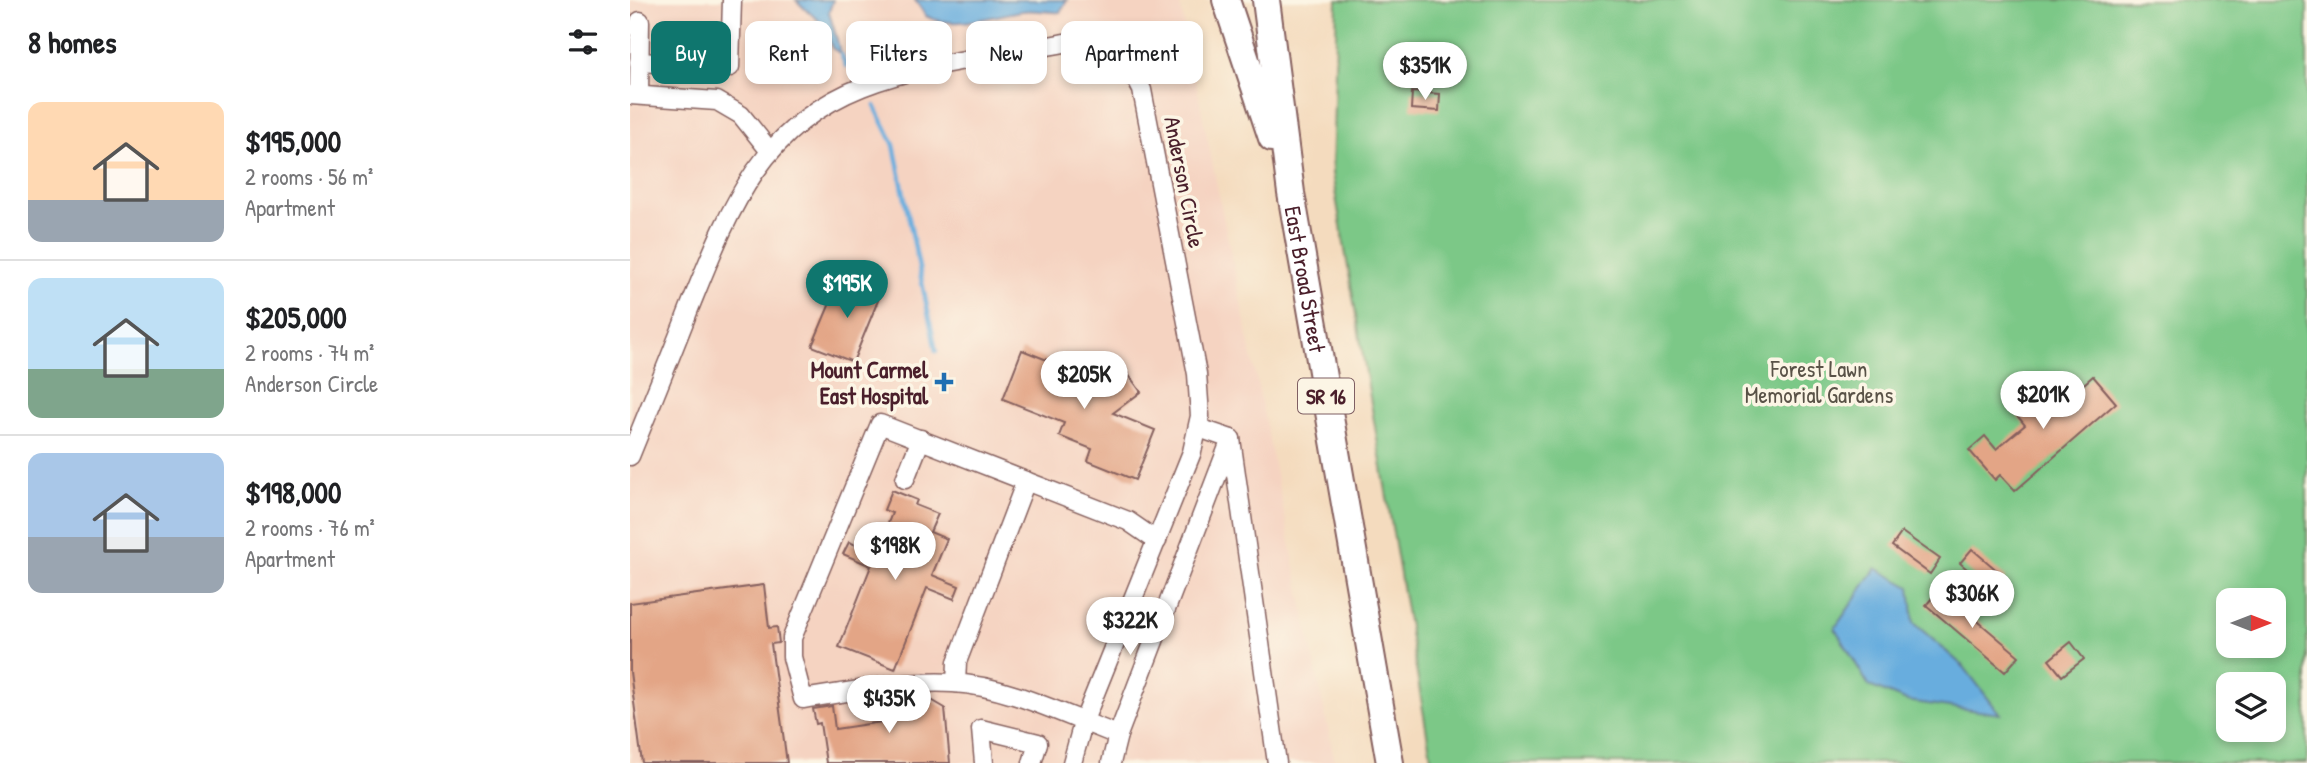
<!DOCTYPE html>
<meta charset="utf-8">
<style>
:root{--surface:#fff;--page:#f6f6f6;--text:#202124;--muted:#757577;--line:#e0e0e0;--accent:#0f766e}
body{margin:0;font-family:"Patrick Hand",sans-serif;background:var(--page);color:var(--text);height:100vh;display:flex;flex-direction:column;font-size:26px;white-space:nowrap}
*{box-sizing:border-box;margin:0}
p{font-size:23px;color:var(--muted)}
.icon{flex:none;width:38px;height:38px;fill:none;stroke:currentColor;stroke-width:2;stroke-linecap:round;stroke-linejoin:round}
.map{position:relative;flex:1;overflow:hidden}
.details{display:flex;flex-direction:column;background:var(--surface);width:630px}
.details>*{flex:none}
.banner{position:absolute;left:21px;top:21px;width:665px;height:63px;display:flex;gap:14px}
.needle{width:46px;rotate:90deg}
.controls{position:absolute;left:1586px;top:588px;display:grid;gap:14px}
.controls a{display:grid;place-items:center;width:70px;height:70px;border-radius:14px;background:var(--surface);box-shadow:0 4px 10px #0003;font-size:35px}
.price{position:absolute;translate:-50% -60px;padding:0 16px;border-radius:24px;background:#fff;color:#222;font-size:23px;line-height:46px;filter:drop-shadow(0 2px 4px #0008)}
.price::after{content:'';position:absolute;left:50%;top:42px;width:21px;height:16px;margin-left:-10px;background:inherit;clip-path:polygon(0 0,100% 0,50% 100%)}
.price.on{background:var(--accent);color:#fff}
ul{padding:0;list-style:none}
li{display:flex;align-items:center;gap:21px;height:175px;padding:0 28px}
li+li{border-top:2px solid var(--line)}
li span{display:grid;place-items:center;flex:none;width:196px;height:140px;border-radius:14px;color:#555}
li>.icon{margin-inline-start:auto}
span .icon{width:84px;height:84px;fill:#fffc;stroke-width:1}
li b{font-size:30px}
h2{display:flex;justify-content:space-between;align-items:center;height:84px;padding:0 28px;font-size:30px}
.tag{padding:0 24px;border-radius:14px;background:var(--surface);box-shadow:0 4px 10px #0003;font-size:24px;line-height:63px}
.tag.on{background:var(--accent);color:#fff}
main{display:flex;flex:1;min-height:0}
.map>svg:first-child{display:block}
.built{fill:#f5d3c1}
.green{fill:#7bc887;stroke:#627459;stroke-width:2;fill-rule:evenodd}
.water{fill:#68adde;stroke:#596684;stroke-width:2}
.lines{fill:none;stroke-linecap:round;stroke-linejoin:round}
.stream{stroke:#68adde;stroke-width:4.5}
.building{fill:#e3a586}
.minor-casing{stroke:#86615e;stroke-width:21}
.highway-casing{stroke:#86615e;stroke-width:30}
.minor{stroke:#fff;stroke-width:18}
.highway{stroke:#fff;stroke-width:26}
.poi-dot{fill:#1f6fb2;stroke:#fcf5e5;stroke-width:2.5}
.labels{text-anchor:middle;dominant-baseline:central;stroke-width:7;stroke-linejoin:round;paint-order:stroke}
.shield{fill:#fcf5e5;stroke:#7f5f63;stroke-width:2}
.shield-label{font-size:21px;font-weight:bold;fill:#4a1f2b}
.street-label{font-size:23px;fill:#4a1f2b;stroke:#fcf5e5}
.park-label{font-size:23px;fill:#595247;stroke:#fcf5e5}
.poi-label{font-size:23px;font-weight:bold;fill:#4a1f2b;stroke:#fcf5e5;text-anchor:end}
</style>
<main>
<section class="details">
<h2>8 homes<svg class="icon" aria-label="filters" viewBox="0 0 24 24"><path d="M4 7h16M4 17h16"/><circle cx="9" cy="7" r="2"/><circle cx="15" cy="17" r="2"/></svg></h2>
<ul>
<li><span style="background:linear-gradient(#ffd9b3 70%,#9aa5b1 0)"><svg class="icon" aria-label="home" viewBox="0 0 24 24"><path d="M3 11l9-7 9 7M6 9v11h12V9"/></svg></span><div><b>$195,000</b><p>2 rooms · 56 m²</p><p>Apartment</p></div></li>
<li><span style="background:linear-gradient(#bfe0f5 65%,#7fa58c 0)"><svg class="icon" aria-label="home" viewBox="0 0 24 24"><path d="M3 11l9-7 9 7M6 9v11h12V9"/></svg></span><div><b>$205,000</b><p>2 rooms · 74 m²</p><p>Anderson Circle</p></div></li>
<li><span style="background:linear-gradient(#a9c7e8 60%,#9aa5b1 0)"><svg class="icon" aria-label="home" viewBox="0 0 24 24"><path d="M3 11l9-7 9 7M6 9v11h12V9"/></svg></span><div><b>$198,000</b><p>2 rooms · 76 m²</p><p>Apartment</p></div></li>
</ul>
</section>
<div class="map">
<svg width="1677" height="763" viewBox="0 0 1677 763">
<rect width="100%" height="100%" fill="#fcf5e5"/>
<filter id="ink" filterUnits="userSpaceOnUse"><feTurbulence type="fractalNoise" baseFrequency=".0143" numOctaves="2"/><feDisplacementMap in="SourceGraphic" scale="14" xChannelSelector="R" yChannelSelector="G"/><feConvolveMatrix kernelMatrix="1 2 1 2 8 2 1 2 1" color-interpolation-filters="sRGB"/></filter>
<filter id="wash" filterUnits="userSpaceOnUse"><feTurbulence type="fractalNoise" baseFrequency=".00686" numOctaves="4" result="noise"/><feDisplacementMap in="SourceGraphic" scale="28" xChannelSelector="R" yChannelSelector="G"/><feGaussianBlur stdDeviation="1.57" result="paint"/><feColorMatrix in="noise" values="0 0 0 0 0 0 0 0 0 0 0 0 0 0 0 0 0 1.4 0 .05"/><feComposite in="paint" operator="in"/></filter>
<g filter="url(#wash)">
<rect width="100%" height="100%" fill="#f4dbbe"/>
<!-- built -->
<path class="built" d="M0,0H549L705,763H0Z"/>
<!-- green -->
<path class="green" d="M707,0H1677V763H802L702,173ZM1598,600H1643V646H1598ZM1598,684H1643V730H1598Z"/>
<!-- water -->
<g class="water">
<path d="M166,0H203L199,12L211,54L202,48C190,12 189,25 166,0Z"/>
<path d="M285,0H437L430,12C418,13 404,9 392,11C363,15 324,31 296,16Z"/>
<path d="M1246,568L1280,587L1284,623L1334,667L1370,714L1277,701L1239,686L1205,628Z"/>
</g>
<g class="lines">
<!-- stream -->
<g class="stream">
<path d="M211,54L216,66"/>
<path d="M245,106L264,145L306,351"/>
</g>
</g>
<g id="blocks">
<!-- building -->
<g class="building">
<path d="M766,57L794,59L793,80L765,78Z"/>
<path d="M782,92L810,94L809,111L781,109Z"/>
<path d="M211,277L251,293L223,362L182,346Z"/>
<path d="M392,350L477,384L495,370L511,392L483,413L525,430L505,480L458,461L462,449L429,436L434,423L373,399Z"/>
<path d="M1463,376L1486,403L1385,491L1370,475L1365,480L1339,450L1355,436L1366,449L1395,425L1384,412L1421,380L1437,399Z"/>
<path d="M262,490L287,500L285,505L308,514L300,532L317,539L302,575L329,586L324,599L297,588L265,669L209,647L241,566L213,554L219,542L246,553L262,513L254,510Z"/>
<path d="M1272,532L1310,559L1300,574L1262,546Z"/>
<path d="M1342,549L1376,578L1363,592L1330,563Z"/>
<path d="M134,585L139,628L147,627L149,643L141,644L157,763H12L0,672V603Z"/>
<path d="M1310,589L1389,656L1375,672L1296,605Z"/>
<path d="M1441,642L1454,659L1432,676L1419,660Z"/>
<path d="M276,696L277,704L298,698L315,708L320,763H196L190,723L186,724L183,709L202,706L205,729L252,722L248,699Z"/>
</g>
</g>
</g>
<g filter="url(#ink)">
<use href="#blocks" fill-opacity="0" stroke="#86615e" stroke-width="2"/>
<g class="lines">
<defs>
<g id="minor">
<path d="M9,62L100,67L102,0"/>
<path d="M0,95L87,101L111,115L139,150"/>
<path d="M9,95L10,21"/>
<path d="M601,439L647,763"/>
<path d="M0,456C20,407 40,358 59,309C98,213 128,128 232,87C296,62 367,56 434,43C471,42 496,56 512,90L567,374L570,416L562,452L453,723L442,763"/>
<path d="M275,479L291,439"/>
<path d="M527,541L498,521L250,424L162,638V657L173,699C222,692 274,680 323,683C379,686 436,716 488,735L601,439L569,428"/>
<path d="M326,683L327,662L396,481"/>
<path d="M354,763L351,729L408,743L402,763"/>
<path d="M481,763L488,735"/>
</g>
<g id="highway">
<path d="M596,0L642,138"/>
<path id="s1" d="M636,0L661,193L760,763"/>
</g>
</defs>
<!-- minor casing -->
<use href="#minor" class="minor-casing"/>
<!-- highway casing -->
<use href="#highway" class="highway-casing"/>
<!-- minor -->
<use href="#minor" class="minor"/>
<!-- highway -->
<use href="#highway" class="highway"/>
</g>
</g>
<!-- markers -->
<path class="poi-dot" d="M310.5 371.5h7v7h7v7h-7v7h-7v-7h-7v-7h7z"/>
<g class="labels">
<!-- shield labels -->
<rect class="shield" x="668" y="378.5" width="56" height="35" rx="5"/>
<g class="shield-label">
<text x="696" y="396">SR 16</text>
</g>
<!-- street labels -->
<g class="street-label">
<text transform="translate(555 182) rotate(79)">Anderson Circle</text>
<text stroke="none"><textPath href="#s1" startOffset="282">East Broad Street</textPath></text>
</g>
<!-- park labels -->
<g class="park-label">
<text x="1189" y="368">Forest Lawn<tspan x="1189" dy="26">Memorial Gardens</tspan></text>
</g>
<!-- poi labels -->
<g class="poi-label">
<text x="298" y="369">Mount Carmel<tspan x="298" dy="26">East Hospital</tspan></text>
</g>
</g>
</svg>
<div class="controls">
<a><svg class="needle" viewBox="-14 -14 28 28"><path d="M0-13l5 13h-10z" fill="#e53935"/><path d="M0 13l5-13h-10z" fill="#757577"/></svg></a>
<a><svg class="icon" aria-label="layers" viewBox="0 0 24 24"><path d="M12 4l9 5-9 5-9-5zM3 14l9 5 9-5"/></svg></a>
</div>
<b class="price" style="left:795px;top:102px">$351K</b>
<b class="price on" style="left:217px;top:320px">$195K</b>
<b class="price" style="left:454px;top:411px">$205K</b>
<b class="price" style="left:1413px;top:431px">$201K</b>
<b class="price" style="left:265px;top:582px">$198K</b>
<b class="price" style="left:1342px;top:630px">$306K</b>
<b class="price" style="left:500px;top:657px">$322K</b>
<b class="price" style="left:259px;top:735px">$435K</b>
<div class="banner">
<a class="tag on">Buy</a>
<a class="tag">Rent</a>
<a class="tag">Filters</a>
<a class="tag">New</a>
<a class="tag">Apartment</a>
</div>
</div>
</main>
